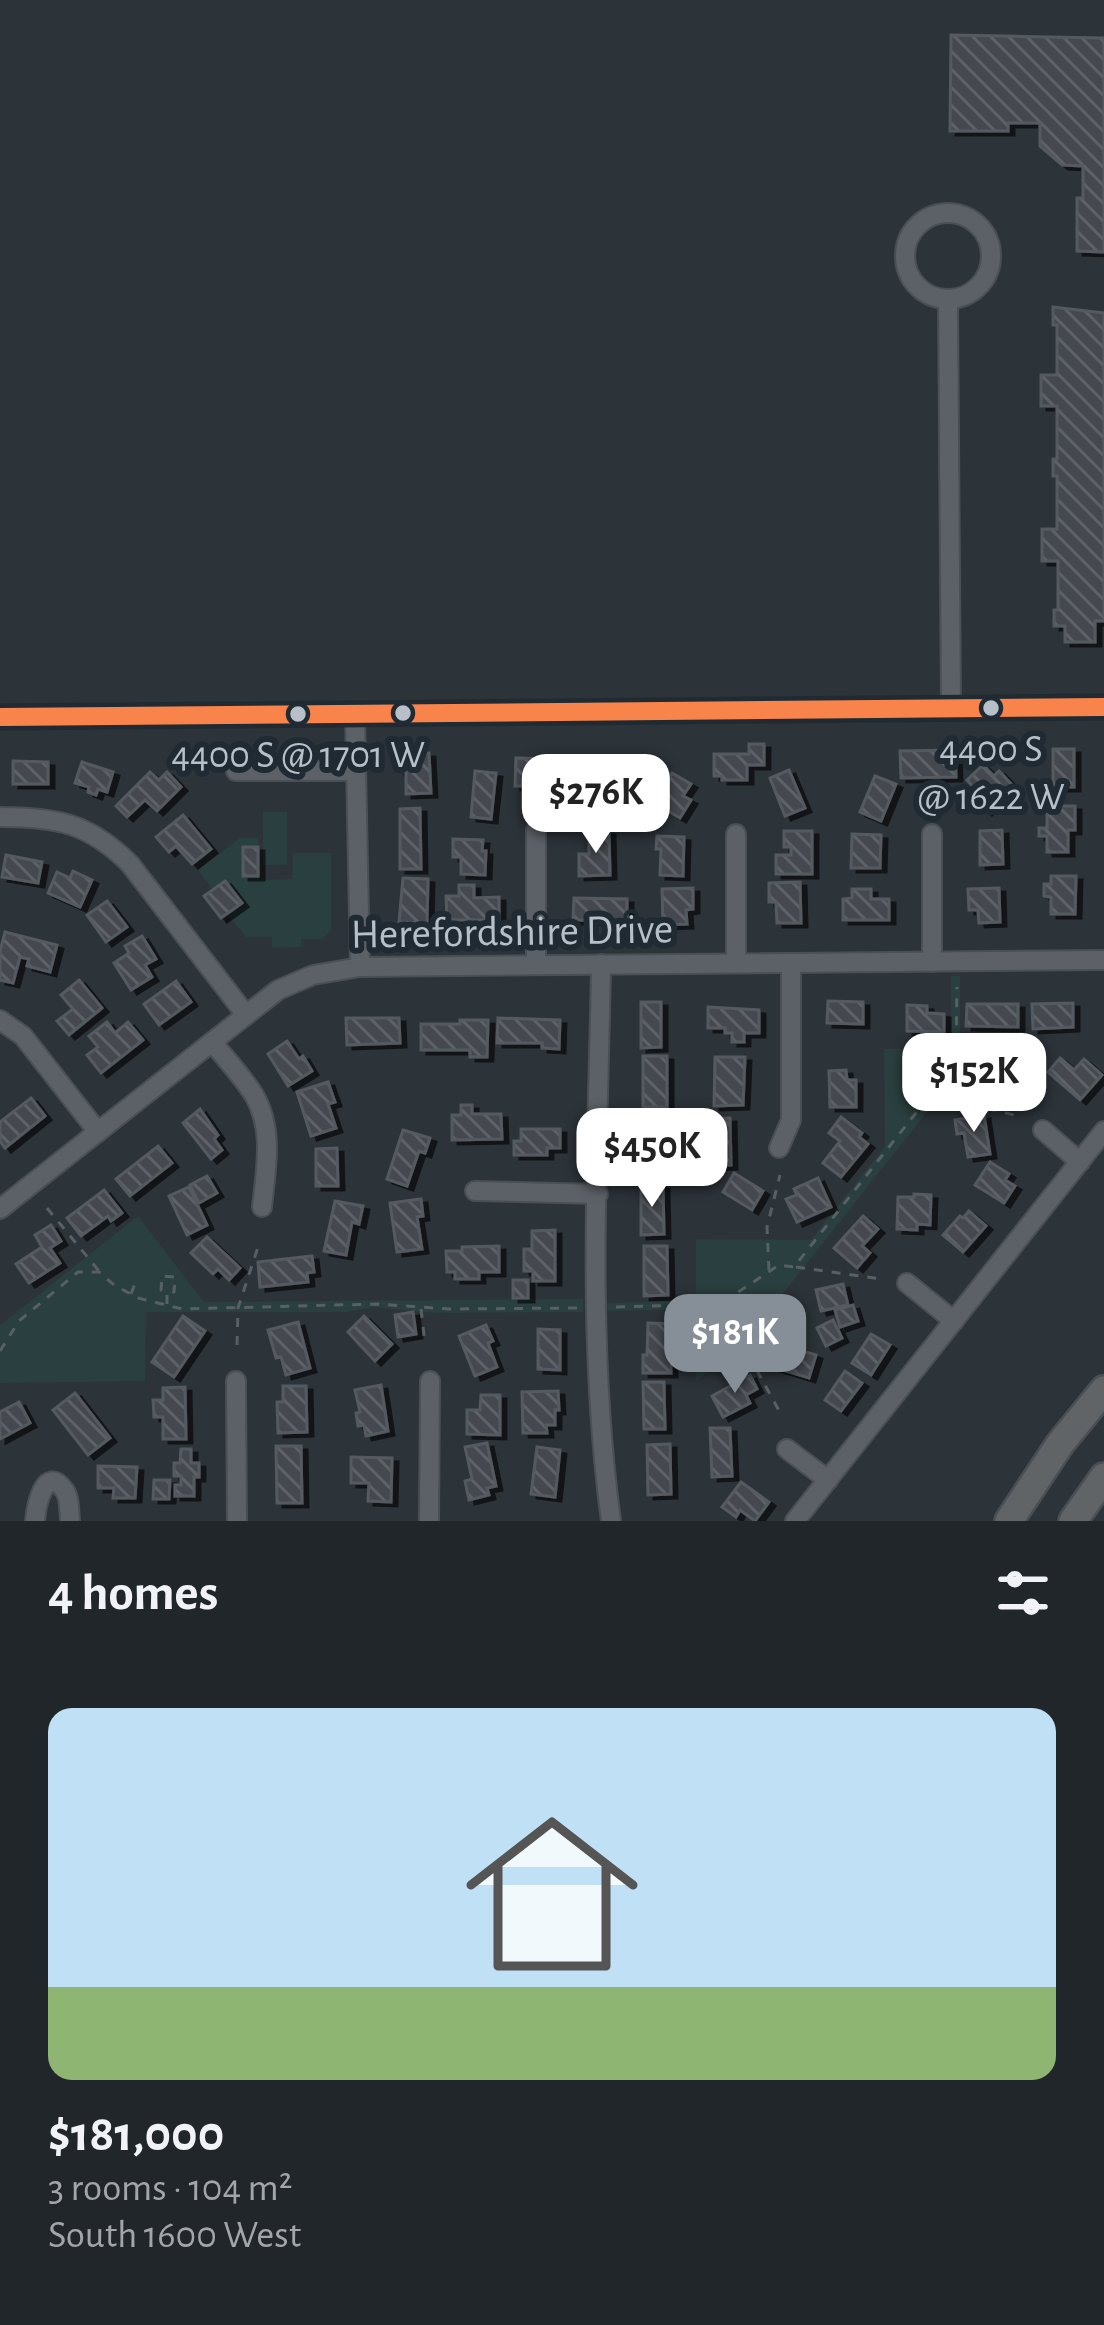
<!DOCTYPE html>
<meta charset="utf-8">
<style>
:root{--surface:#21262b;--page:#292e33;--text:#f1f3f6;--muted:#a2a5a9;--accent:#868f97}
body{margin:0;font-family:"Alegreya Sans",sans-serif;background:var(--page);color:var(--text);height:100vh;display:flex;flex-direction:column;font-size:45px;white-space:nowrap}
*{box-sizing:border-box;margin:0}
p{font-size:39px;color:var(--muted)}
.icon{flex:none;width:66px;height:66px;fill:none;stroke:currentColor;stroke-width:2;stroke-linecap:round;stroke-linejoin:round}
.map{position:relative;height:1521px;overflow:hidden}
.drawer{display:flex;flex-direction:column;background:var(--surface);flex:1}
.drawer>*{flex:none}
.price{position:absolute;translate:-50% -102px;padding:0 27px;border-radius:24px;background:#fff;color:#222;font-size:39px;line-height:78px;filter:drop-shadow(0 3px 6px #0008)}
.price::after{content:'';position:absolute;left:50%;top:72px;width:36px;height:27px;margin-left:-18px;background:inherit;clip-path:polygon(0 0,100% 0,50% 100%)}
.price.current{background:var(--accent);color:#fff}
ul{padding:0;list-style:none}
li{display:grid;align-content:center;gap:24px;height:636px;padding:0 48px}
li span{display:grid;place-items:center;height:372px;border-radius:24px;color:#555}
li>.icon{margin-inline-start:auto}
span .icon{width:216px;height:216px;fill:#fffc;stroke-width:1}
li b{font-size:51px}
h2{display:flex;justify-content:space-between;align-items:center;height:144px;padding:0 48px;font-size:51px}
.map>svg:first-child{display:block}
.green{fill:#2a3f3f}
.building{fill:url(#building-back-hatch);stroke:#545a60;stroke-width:3;filter:url(#shadow)}
.lines{fill:none;stroke-linecap:round;stroke-linejoin:round}
.minor-casing{stroke:#4a4f54;stroke-width:22}
.highway-casing{stroke:#494f54;stroke-width:32}
.path{stroke:#596064;stroke-width:3;stroke-dasharray:9 9;stroke-linecap:butt}
.minor{stroke:#5c6167;stroke-width:18}
.highway{stroke:#616467;stroke-width:27}
.bus-1-casing{stroke:#1f2a33;stroke-width:27}
.bus-1{stroke:#f8844c;stroke-width:18}
.bus-dot{fill:#b7c0c9;stroke:#1f2a33;stroke-width:4.5}
.labels{text-anchor:middle;dominant-baseline:central;stroke-width:12;stroke-linejoin:round;paint-order:stroke}
.bus-label{font-size:39px;fill:#b7c0c9;stroke:#1f2a33}
.street-label{font-size:42px;fill:#b7c0c9;stroke:#1f2a33}
</style>
<div class="map">
<svg width="1104" height="1521" viewBox="0 0 1104 1521">
<defs>
<pattern id="building-back-hatch" width="6" height="6" patternUnits="userSpaceOnUse" patternTransform="scale(3)"><rect width="6" height="6" fill="#444a4f"/><path d="M-1 5l2 2M0 0l6 6M5-1l2 2" fill="none" stroke="#5d6267"/></pattern>
<filter id="shadow"><feDropShadow dx="6" dy="4" stdDeviation="0" flood-color="#0009"/></filter>
</defs>
<rect width="100%" height="100%" fill="#2c3339"/>
<!-- green -->
<g class="green">
<rect x="263" y="812" width="24" height="53"/>
<path d="M240,838H258V847L243,848V875L258,876L259,880L292,879L293,853H331V931L322,939H301V947L272,948V937H246L227,914L225,881L213,890L198,870Z"/>
<path d="M951,976H960V1050L942,1093L743,1344L696,1381V1309L606,1311V1303L696,1301V1239L811,1240L885,1146L884,1049L951,1048Z"/>
<path d="M138,1216L204,1302L583,1299V1312L433,1313L373,1307L346,1312H146L145,1381L0,1383V1325Z"/>
</g>
<!-- building -->
<g class="building">
<path d="M951,35L1104,38V252L1077,251V198H1083V166L1062,165L1040,146V123H1008V131H950Z"/>
<path d="M1053,307L1104,313V621H1095V642H1065V626H1054V610H1058V561H1042V529H1057V476H1053V459H1057V406H1041V375H1057V325H1053Z"/>
<path d="M749,744H764V765H747V780H722V776H714V754H749Z"/>
<rect x="1053" y="749" width="21" height="38"/>
<path d="M955,750L956,777L901,778L900,751Z"/>
<path d="M429,753L431,793L406,794V771H399V754Z"/>
<path d="M516,758L558,759L557,782H537V786H515Z"/>
<path d="M589,759L609,761L604,808L584,806Z"/>
<path d="M13,761L48,762V784H13Z"/>
<path d="M82,762L113,772L107,792L98,789L96,795L88,792L89,787L75,783Z"/>
<path d="M983,765L994,776L999,771L1013,786L986,811L971,796L977,791L967,780Z"/>
<path d="M789,770L805,808L785,816L770,778Z"/>
<path d="M475,771L496,773L491,819L471,817Z"/>
<path d="M150,772L159,780L167,772L181,787L157,811L145,800L127,817L116,806Z"/>
<path d="M672,773L691,784L683,796L691,800L680,818L654,803Z"/>
<path d="M875,776L896,784L881,821L860,812Z"/>
<path d="M1047,806H1075V830H1068V852H1047V836H1039V828H1047Z"/>
<path d="M420,808L421,869H400V809Z"/>
<path d="M183,815L211,849L192,864L176,846L169,852L156,837Z"/>
<path d="M1002,830L1003,864L980,865V831Z"/>
<path d="M589,831H609L610,875L579,876V854H589Z"/>
<path d="M784,831H812V874H776V855H791V847H784Z"/>
<path d="M852,834L881,835L880,868H851Z"/>
<path d="M657,836L684,837L683,876L660,875L661,849H656Z"/>
<path d="M453,839L483,840L482,851H486L485,875L461,874V857H453Z"/>
<rect x="243" y="847" width="15" height="29"/>
<path d="M6,855L42,862L38,883L2,877Z"/>
<path d="M73,871L92,880L80,907L48,893L57,872L70,878Z"/>
<path d="M1051,876H1076L1075,914H1051V897L1044,896V884H1051Z"/>
<path d="M403,878L428,879L427,923L399,922Z"/>
<path d="M225,881L242,903L221,918L204,896Z"/>
<path d="M800,882L801,923H777L776,902H769V883Z"/>
<path d="M459,885H474V898L499,897V920H447L446,896H459Z"/>
<path d="M693,888V909L686,910L687,924L663,925L662,889Z"/>
<path d="M999,888L1000,922L979,923L978,910H969L968,889Z"/>
<path d="M852,889H871V899H889V920H843V899L852,898Z"/>
<path d="M574,898L627,899V921L573,920Z"/>
<path d="M107,901L127,927L106,942L87,915Z"/>
<path d="M5,932L57,945L50,972L27,966L29,959L20,957L13,983L0,980V951Z"/>
<path d="M142,936L156,959L145,965L152,977L131,990L114,963L129,953L125,946Z"/>
<path d="M79,980L102,1008L69,1035L57,1021L73,1009L61,995Z"/>
<path d="M176,981L191,1002L159,1025L144,1004Z"/>
<path d="M828,1001L863,1002V1024L827,1023Z"/>
<path d="M641,1002H661V1047L641,1048Z"/>
<path d="M1073,1003V1027L1033,1029L1032,1004Z"/>
<path d="M967,1004H1018V1027L966,1026Z"/>
<path d="M907,1005L927,1006V1013L944,1014V1032L907,1031Z"/>
<path d="M708,1007L759,1010V1033H744V1042H732V1033H725V1028H708Z"/>
<path d="M346,1018H399L400,1043L347,1045Z"/>
<path d="M498,1018L560,1020L559,1049L542,1048V1043H497Z"/>
<path d="M460,1020H488L487,1057H470V1050H421V1024H460Z"/>
<path d="M107,1022L115,1033L128,1022L143,1040L101,1073L87,1055L98,1047L89,1036Z"/>
<path d="M287,1041L299,1059L303,1056L312,1071L288,1086L268,1054Z"/>
<rect x="643" y="1056" width="24" height="51"/>
<path d="M715,1057H745L743,1105L714,1106Z"/>
<path d="M1060,1058L1074,1070L1084,1059L1102,1075L1080,1100L1048,1072Z"/>
<path d="M1007,1063L1025,1079L1001,1105L983,1088Z"/>
<path d="M846,1070L847,1080H856V1107H830L829,1071Z"/>
<path d="M328,1082L335,1102L328,1104L336,1128L311,1136L297,1092Z"/>
<path d="M31,1098L45,1116L5,1148L0,1141V1122Z"/>
<path d="M461,1105H472V1114H501L502,1139L452,1140V1115H461Z"/>
<path d="M200,1109L218,1135L214,1139L222,1150L211,1159L183,1123Z"/>
<path d="M984,1115L990,1154L968,1157L964,1133L957,1134L955,1120Z"/>
<path d="M841,1117L862,1133L859,1137L868,1144L841,1177L823,1163L840,1141L829,1133Z"/>
<path d="M730,1118L731,1165L710,1166L709,1131H702V1119Z"/>
<path d="M642,1119H665L666,1173H643Z"/>
<path d="M521,1129H560V1148H547V1155H514V1141H521Z"/>
<path d="M403,1130L430,1138L425,1153L419,1151L407,1186L387,1179Z"/>
<path d="M158,1146L172,1163L130,1196L116,1179Z"/>
<path d="M337,1148L338,1186H316V1149Z"/>
<path d="M990,1162L1009,1174L1005,1180L1015,1186L1004,1203L975,1185Z"/>
<path d="M734,1173L763,1191L752,1210L723,1192Z"/>
<path d="M207,1176L217,1193L199,1203L190,1185Z"/>
<path d="M818,1178L831,1207L797,1222L786,1199L797,1195L794,1189Z"/>
<path d="M641,1185H663L664,1234L641,1235Z"/>
<path d="M189,1187L207,1225L187,1235L169,1196Z"/>
<path d="M104,1190L122,1213L111,1221L108,1216L81,1236L67,1218Z"/>
<path d="M914,1194L931,1195L930,1225L917,1224V1230L897,1229L898,1197H914Z"/>
<path d="M421,1199L423,1216L417,1217L422,1249L397,1252L390,1203Z"/>
<path d="M335,1201L363,1206L359,1224L352,1222L346,1255L324,1251Z"/>
<path d="M969,1211L986,1226L963,1252L943,1235L960,1216L963,1218Z"/>
<path d="M863,1216L878,1229L862,1246L870,1253L857,1268L834,1248Z"/>
<path d="M51,1225L61,1241L50,1248L60,1263L29,1283L16,1264L42,1247L35,1235Z"/>
<path d="M555,1230V1281H533V1271H524V1249H532V1231Z"/>
<path d="M207,1237L240,1268L229,1280L218,1269L213,1274L191,1253Z"/>
<path d="M499,1246V1272H479V1279H455V1272H447L446,1251H462V1247Z"/>
<path d="M644,1246H667L668,1295L644,1296Z"/>
<path d="M312,1256L314,1272L307,1273L308,1282L260,1287L258,1262Z"/>
<rect x="513" y="1280" width="15" height="18"/>
<path d="M843,1284L848,1305L821,1311L816,1290Z"/>
<path d="M853,1305L858,1321L840,1327L835,1310Z"/>
<path d="M413,1312L416,1334L398,1337L395,1315Z"/>
<path d="M183,1316L205,1331L174,1377L152,1362Z"/>
<path d="M364,1316L392,1344L375,1361L348,1332Z"/>
<path d="M833,1320L842,1338L826,1346L817,1328Z"/>
<path d="M298,1322L310,1368L286,1375L281,1357L276,1358L268,1330Z"/>
<path d="M648,1323L677,1324V1357L671,1356V1373H643V1355H647Z"/>
<path d="M486,1325L493,1341L488,1343L497,1367L475,1376L459,1336Z"/>
<path d="M538,1329L560,1330V1370L538,1369Z"/>
<path d="M871,1334L890,1345L871,1375L852,1363Z"/>
<path d="M767,1340L816,1355L809,1378L760,1363Z"/>
<path d="M845,1371L862,1383L841,1411L825,1400Z"/>
<path d="M750,1375L757,1389L746,1395L750,1403L723,1417L712,1396Z"/>
<path d="M643,1382H664L665,1429H644Z"/>
<path d="M381,1385L388,1431L366,1436L364,1425L358,1426L356,1413L360,1412L355,1390Z"/>
<path d="M283,1386H306L307,1432L278,1433L277,1402H283Z"/>
<path d="M185,1387L186,1439H163V1417H154L153,1400H163V1388Z"/>
<path d="M558,1391L559,1410H555V1425H546L547,1433H523L522,1392Z"/>
<path d="M75,1393L110,1438L88,1455L53,1410Z"/>
<path d="M481,1395H500V1435L467,1434V1410H480Z"/>
<path d="M19,1402L30,1423L0,1439V1412Z"/>
<path d="M710,1428H730L732,1476L712,1477Z"/>
<path d="M487,1443L496,1486L487,1488L489,1495L469,1500L465,1481L472,1479L465,1447Z"/>
<path d="M670,1444L671,1494L648,1495L647,1445Z"/>
<path d="M276,1446H301L302,1503H277Z"/>
<path d="M537,1447L560,1450L555,1497L531,1494Z"/>
<path d="M181,1449H191V1463H199V1477H194V1496H175V1485H181V1476H174V1463H180Z"/>
<path d="M351,1457L392,1458L391,1502L368,1501L369,1483H351Z"/>
<path d="M98,1466L137,1467L135,1498H113L114,1488H98Z"/>
<path d="M154,1480H170L169,1499H153Z"/>
<path d="M741,1482L769,1502L755,1521L740,1510L736,1517L722,1507Z"/>
</g>
<g class="lines">
<defs>
<g id="minor">
<circle cx="948" cy="256" r="43"/>
<path d="M948,300L951,709"/>
<path d="M355,714L360,967"/>
<path d="M0,717L1104,707"/>
<path d="M236,771H356"/>
<path d="M0,817C57,817 89,823 130,864L246,1015"/>
<path d="M736,834V963"/>
<path d="M932,834V962"/>
<path d="M601,964C598,1150 586,1337 611,1521"/>
<path d="M536,965V830"/>
<path d="M0,1020L23,1036L98,1132"/>
<path d="M212,1042C226,1059 242,1076 254,1095C274,1129 266,1169 262,1207"/>
<path d="M1043,1130L1080,1162"/>
<path d="M779,1148L791,1120V963"/>
<path d="M475,1191L598,1194"/>
<path d="M0,1209L278,990L313,975L360,967L1104,960"/>
<path d="M907,1283L954,1321"/>
<path d="M236,1381L237,1521"/>
<path d="M787,1449L828,1480"/>
<path d="M35,1521C36,1509 44,1461 65,1491C70,1499 69,1512 70,1521"/>
<path d="M429,1521L430,1381"/>
<path d="M795,1521L1104,1131"/>
</g>
<g id="highway">
<path d="M1009,1521L1060,1444L1104,1390"/>
<path d="M1073,1521L1104,1477"/>
</g>
</defs>
<!-- minor casing -->
<use href="#minor" class="minor-casing"/>
<!-- highway casing -->
<use href="#highway" class="highway-casing"/>
<!-- path -->
<g class="path">
<path d="M935,1095L1018,1116"/>
<path d="M47,1208L99,1271"/>
<path d="M796,1267L882,1279"/>
<path d="M769,1270L767,1227L780,1175"/>
<path d="M131,1294L136,1281"/>
<path d="M167,1304V1291L161,1290L162,1276L175,1277L174,1292L167,1291"/>
<path d="M616,1307L720,1304L779,1265L794,1267L942,1080L956,1047L957,987"/>
<path d="M722,1307L782,1416"/>
<path d="M421,1309L425,1344"/>
<path d="M237,1345L238,1308L260,1241"/>
<path d="M0,1351L19,1321L78,1272H99L114,1285L138,1298L182,1309L377,1304L449,1309L577,1308"/>
</g>
<!-- minor -->
<use href="#minor" class="minor"/>
<!-- highway -->
<use href="#highway" class="highway"/>
<defs>
<path id="bus-1" d="M0,717L1104,707"/>
</defs>
<!-- bus-1 casing -->
<use href="#bus-1" class="bus-1-casing"/>
<!-- bus-1 -->
<use href="#bus-1" class="bus-1"/>
</g>
<!-- markers -->
<g class="bus-dot">
<circle cx="991" cy="708" r="10"/>
<circle cx="403" cy="713" r="10"/>
<circle cx="298" cy="714" r="10"/>
</g>
<g class="labels">
<!-- bus labels -->
<g class="bus-label">
<text x="991" y="749">4400 S<tspan x="991" dy="48">@ 1622 W</tspan></text>
<text x="298" y="755">4400 S @ 1701 W</text>
</g>
<!-- street labels -->
<g class="street-label">
<text transform="translate(512 932) rotate(-1)">Herefordshire Drive</text>
</g>
</g>
</svg>
<b class="price" style="left:596px;top:856px">$276K</b>
<b class="price" style="left:974px;top:1135px">$152K</b>
<b class="price" style="left:652px;top:1210px">$450K</b>
<b class="price current" style="left:735px;top:1396px">$181K</b>
</div>
<section class="drawer">
<h2>4 homes<svg class="icon" aria-label="filters" viewBox="0 0 24 24"><path d="M4 7h16M4 17h16"/><circle cx="9" cy="7" r="2"/><circle cx="15" cy="17" r="2"/></svg></h2>
<ul>
<li><span style="background:linear-gradient(#bfe0f5 75%,#8fb573 0)"><svg class="icon" aria-label="home" viewBox="0 0 24 24"><path d="M3 11l9-7 9 7M6 9v11h12V9"/></svg></span><div><b>$181,000</b><p>3 rooms · 104 m²</p><p>South 1600 West</p></div></li>
</ul>
</section>
